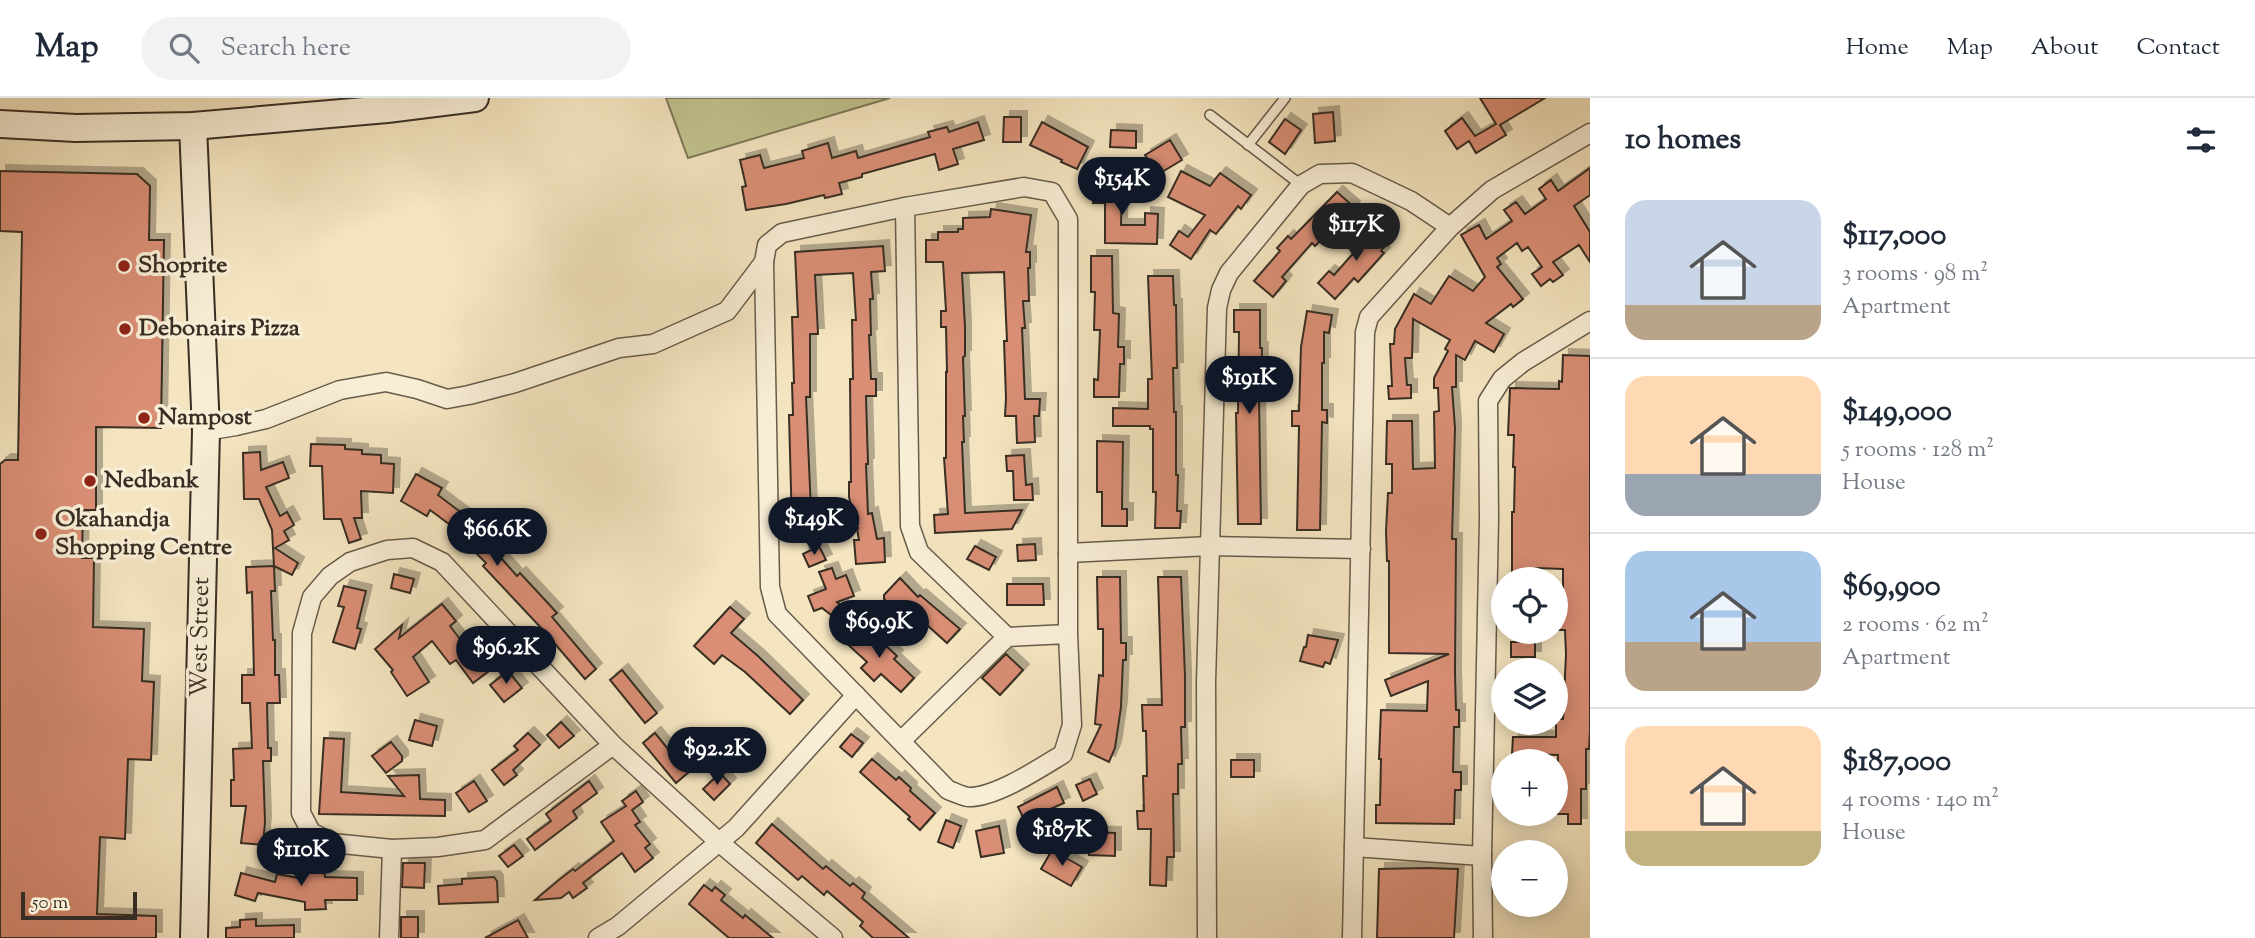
<!DOCTYPE html>
<meta charset="utf-8">
<style>
:root{--surface:#fff;--page:#f2f2f3;--text:#1f2937;--muted:#747a83;--line:#e0e1e3;--accent:#111827}
body{margin:0;font-family:"Sorts Mill Goudy",serif;background:var(--page);color:var(--text);height:100vh;display:flex;flex-direction:column;font-size:26px;white-space:nowrap}
*{box-sizing:border-box;margin:0}
p{font-size:23px;color:var(--muted)}
.icon{flex:none;width:38px;height:38px;fill:none;stroke:currentColor;stroke-width:2;stroke-linecap:round;stroke-linejoin:round}
.map{position:relative;flex:1;overflow:hidden}
.sheet{display:flex;flex-direction:column;background:var(--surface);width:665px}
.sheet>*{flex:none}
.tools{position:absolute;left:1491px;top:469px;display:grid;gap:14px}
.tools a{display:grid;place-items:center;width:77px;height:77px;border-radius:50%;background:var(--surface);box-shadow:0 4px 18px #0003;font-size:35px}
.scale{position:absolute;left:21px;bottom:18px;width:116px;box-sizing:border-box;padding-left:7px;border:4px solid #382e24;border-top:0;font-size:19px;line-height:24px;white-space:nowrap;color:#382e24;-webkit-text-stroke:5px #f8eed6;paint-order:stroke}
.price{position:absolute;translate:-50% -60px;padding:0 16px;border-radius:24px;background:var(--accent);color:#fff;font-size:23px;line-height:46px;filter:drop-shadow(0 2px 4px #0008)}
.price::after{content:'';position:absolute;left:50%;top:42px;width:21px;height:16px;margin-left:-10px;background:inherit;clip-path:polygon(0 0,100% 0,50% 100%)}
.price.active{background:#222;color:#fff}
ul{padding:0;list-style:none}
li{display:flex;align-items:center;gap:21px;height:175px;padding:0 35px}
li+li{border-top:2px solid var(--line)}
li span{display:grid;place-items:center;flex:none;width:196px;height:140px;border-radius:21px;color:#555}
li>.icon{margin-inline-start:auto}
span .icon{width:84px;height:84px;fill:#fffc;stroke-width:1}
li b{font-size:30px}
h2{display:flex;justify-content:space-between;align-items:center;height:84px;padding:0 35px;font-size:30px}
header{display:flex;align-items:center;gap:42px;box-sizing:border-box;height:98px;padding:0 35px;background:var(--surface);border-bottom:2px solid var(--line)}
header strong{font-size:33px}
nav{display:flex;gap:38px;margin-inline-start:auto;font-size:24px}
.search{width:490px;height:63px;background:var(--page);display:flex;align-items:center;gap:18px;box-sizing:border-box;padding:0 24px;border-radius:38px;color:var(--muted);font-size:26px}
main{display:flex;flex:1;min-height:0}
.map>svg:first-child{display:block}
.green{fill:#c1c38e;stroke:#7c7859;stroke-width:2}
.building{fill:#d98e74;stroke:#382e24;stroke-width:2;filter:url(#shadow)}
.lines{fill:none;stroke-linecap:round;stroke-linejoin:round}
.lane-casing{stroke:#675c4b;stroke-width:12}
.street-casing{stroke:#675c4b;stroke-width:21}
.secondary-casing{stroke:#382e24;stroke-width:30}
.lane{stroke:#f8eed6;stroke-width:9}
.street{stroke:#f8eed6;stroke-width:18}
.secondary{stroke:#f8eed6;stroke-width:26}
.poi-dot{fill:#8f2418;stroke:#f8eed6;stroke-width:2.5}
.labels{text-anchor:middle;dominant-baseline:central;stroke-width:7;stroke-linejoin:round;paint-order:stroke}
.poi-label{font-size:24px;font-weight:bold;fill:#382e24;stroke:#f8eed6;text-anchor:start}
.street-label{font-size:24px;fill:#382e24;stroke:#f8eed6}
</style>
<header>
<strong>Map</strong>
<div class="search"><svg class="icon" aria-label="search" viewBox="0 0 24 24"><circle cx="10" cy="10" r="6"/><path d="M15 15l6 6"/></svg>Search here</div>
<nav><a>Home</a><a>Map</a><a>About</a><a>Contact</a></nav>
</header>
<main>
<div class="map">
<svg width="1590" height="840" viewBox="0 0 1590 840">
<defs>
<filter id="shadow"><feDropShadow dx="6" dy="-6" stdDeviation="0" flood-color="#0004"/></filter>
</defs>
<rect width="100%" height="100%" fill="#f4e5c0"/>
<filter id="stains"><feTurbulence type="fractalNoise" baseFrequency=".00286" numOctaves="4"/><feColorMatrix values="0 0 0 0 .2 0 0 0 0 .09 0 0 0 0 .02 0 0 0 .5 -.17"/></filter>
<radialGradient id="worn" r=".72"><stop offset=".6" stop-color="#630" stop-opacity="0"/><stop offset="1" stop-color="#630" stop-opacity=".3"/></radialGradient>
<!-- green -->
<path class="green" d="M666,0H890L688,60Z"/>
<!-- building -->
<g class="building">
<path d="M1480,0H1545L1500,27L1506,37L1476,55L1469,43L1457,51L1445,33L1462,20L1475,38L1496,26Z"/>
<path d="M1333,14L1335,43L1315,45L1313,16Z"/>
<path d="M1004,19H1021V44H1003Z"/>
<path d="M1285,21L1301,32L1285,56L1269,44Z"/>
<path d="M978,24L984,42L953,51L958,66L939,72L935,56L862,76V79L839,85L842,96L825,100L824,97L786,106L746,112L742,89L746,88L740,62L760,57L764,70L804,60L802,53L828,45L832,60L856,53L858,60L930,39L928,34L947,29L949,34Z"/>
<path d="M1042,24L1088,49L1077,71L1061,64L1062,62L1030,47Z"/>
<path d="M1111,32L1136,33V50L1110,49Z"/>
<path d="M1170,42L1182,62L1157,77L1145,57Z"/>
<path d="M1590,70V97L1574,108L1590,134V164L1579,147L1553,164L1563,177L1553,184L1550,181L1541,188L1532,176L1542,169L1528,149L1522,153L1517,145L1497,160L1501,166L1497,169L1523,201L1513,209L1511,206L1486,225L1504,236L1494,254L1475,243L1465,262L1456,257V289H1452L1455,330L1452,441H1456L1455,575L1456,612H1459V629H1454L1453,674H1461V692H1455L1454,726L1376,725V707H1380L1381,661H1379L1381,612L1427,613L1428,583L1391,598L1385,582L1449,556L1389,555V463H1387L1386,433L1388,395H1392V366H1386L1387,323H1412L1413,371L1435,370L1434,314L1439,313L1438,290H1434V280L1448,253L1445,251L1450,242L1413,221L1412,260H1405L1407,287H1411V300L1389,301L1388,288H1392L1390,246H1394L1395,231L1414,196L1431,206L1449,178L1473,193L1485,179L1461,137L1479,127L1486,141L1512,123L1504,112L1516,104L1525,116L1546,101L1539,91L1551,82L1558,93Z"/>
<path d="M0,73L137,76L150,88L149,142H164L161,330L96,329V412H83L82,460H94L93,529L144,531L142,583L154,584L151,662L128,661L125,741L100,739L97,816L156,818V840H0V366L5,362H18L22,134L0,133Z"/>
<path d="M1181,73L1210,88L1220,75L1251,97L1241,111L1238,108L1216,136L1210,132L1191,161L1170,147L1179,133L1188,139L1205,117L1168,99Z"/>
<path d="M1094,82H1122L1121,127H1145V115L1158,116L1157,146L1105,145V105H1093Z"/>
<path d="M1337,94L1354,109L1315,148L1312,145L1282,179L1286,183L1273,199L1254,183L1280,153L1277,150L1288,138L1291,141Z"/>
<path d="M991,111L1031,117L1026,154H1030V170H1028L1029,203H1023L1025,230H1022L1025,301H1040L1039,318H1034L1035,344L1017,345L1016,318H1005L1006,300L1004,243H1007L1004,174L962,175L965,229V258L963,259L965,318H963L964,344H962L965,415L1022,412L1012,431L935,435L934,417L948,416L944,360H946V274H947L946,229H941V213H946L943,164H926V142H938V134H958V131H963V120L990,119Z"/>
<path d="M1371,127L1390,141L1381,153L1384,155L1358,184L1354,180L1335,201L1318,185L1329,173L1334,177L1365,142L1362,139Z"/>
<path d="M883,148L885,173L871,174L873,201H870L871,237H869L871,281H876V298H866L868,366H866L868,416L872,415L877,441L884,440L885,464L856,466L854,442H859L857,431L859,430H856L849,399V384H851L850,281H853L852,222H856L853,175L815,177L818,236H810V299H806L811,412H818L819,429H792L789,317H793L792,285H794L792,219H798L795,154Z"/>
<path d="M1091,158H1112L1113,215L1119,216L1118,249H1124V266H1120L1119,299H1094V281L1098,282L1100,232H1094L1095,194H1091Z"/>
<path d="M1148,178H1173L1174,207H1176L1177,270H1173L1174,314H1176V377H1178L1177,413H1181L1180,430H1155L1156,394H1153V331H1150V328H1113V310L1148,311V281H1152Z"/>
<path d="M1234,212H1260V250H1262L1261,300H1259L1261,426H1238L1236,315H1238L1239,234H1234Z"/>
<path d="M1307,213L1332,217L1329,235L1324,234V265H1322V312H1327V325L1322,324L1320,432H1297L1299,328H1292V313H1299L1301,249Z"/>
<path d="M1563,257L1590,258V632L1589,651H1586V691H1581V726H1568V716H1556L1558,657L1512,656L1513,639H1556V620L1563,621L1566,556L1565,532H1558L1559,496H1563V471L1536,470V481H1512V414H1514L1515,369H1513L1514,337H1508L1510,290L1559,291V283L1562,284Z"/>
<path d="M1097,343L1123,344L1122,411H1127V428H1102V394H1097Z"/>
<path d="M311,346L345,347V351L362,352V356L381,357V365L394,366L393,395L361,393L362,420H354L361,441L349,445L341,421H324L322,368H310Z"/>
<path d="M260,354L261,372L283,364L289,380L266,389L280,418L287,414L294,427L284,433L289,442L275,450L298,465L292,477L274,468L272,432L259,401H244L243,355Z"/>
<path d="M1024,357L1026,387L1032,386L1033,402H1014L1013,373H1007L1006,358Z"/>
<path d="M416,376L442,390L438,397L471,422L488,439L485,442L517,478L520,475L546,503L557,515L552,519L596,571L585,581L544,533L483,468L486,465L462,441L465,438L430,412L427,418L401,403Z"/>
<path d="M1035,446L1036,462L1018,463L1017,447Z"/>
<path d="M819,448L826,462L809,469L803,456Z"/>
<path d="M975,448L996,459L989,472L967,461Z"/>
<path d="M274,468L275,493H271L273,542H275V577H279L280,605H267L268,650H271V663H263L265,724L263,747L241,745L246,708H231V682H234L233,651L252,650L250,605H242V577H254L252,494L247,495L246,469Z"/>
<path d="M832,470L836,481L846,477L854,498L837,504L847,512L839,523L822,510L814,513L808,498L826,491L819,474Z"/>
<path d="M394,476L414,481L410,495L391,490Z"/>
<path d="M1097,479H1120L1121,545H1126V562H1123L1121,609L1115,650L1109,664L1088,654L1101,627L1095,626L1099,577L1103,578V531H1098Z"/>
<path d="M1158,479H1181L1185,578V629H1181L1182,666H1178V696H1173L1174,759H1167L1166,788L1150,787L1151,731H1138L1137,713H1144L1143,678H1147L1146,633H1143L1142,607H1162Z"/>
<path d="M900,480L918,499L920,497L960,531L947,545L928,528L918,538L899,520L901,518L884,501V497Z"/>
<path d="M1007,486H1043L1044,507H1007Z"/>
<path d="M344,488L366,493L357,530L361,531L355,551L333,544L344,509L338,508Z"/>
<path d="M442,506L456,523L450,528L476,562L479,560L489,573L473,585L456,562L450,566L432,543L413,559L429,584L407,598L391,574L393,572L375,551L402,527L399,540Z"/>
<path d="M730,509L744,521L731,535L758,558L803,602L790,616L745,574L722,557L714,566L694,548Z"/>
<path d="M857,528L880,550L884,546L897,558L894,561L914,580L901,594L881,576L874,583L861,570L867,564L844,543Z"/>
<path d="M1308,537L1338,542L1330,566L1325,564L1323,569L1300,563L1304,549H1306Z"/>
<rect x="1511" y="544" width="24" height="15"/>
<path d="M1006,556L1023,572L1000,597L982,580Z"/>
<path d="M622,572L657,615L645,625L610,582Z"/>
<path d="M508,573L522,590L504,604L490,587Z"/>
<path d="M415,622L437,628L432,648L409,642Z"/>
<path d="M561,624L574,638L559,650L547,637Z"/>
<path d="M528,635L540,647L513,672L517,677L504,687L492,672L518,652L514,648Z"/>
<path d="M655,635L676,661L678,658L690,673L676,685L643,645Z"/>
<path d="M851,636L863,645L852,659L840,649Z"/>
<path d="M324,640L344,641L341,694L404,698L388,678L419,677L420,701L445,702V718L319,716Z"/>
<path d="M391,644L402,658V663L386,675L372,658Z"/>
<path d="M872,661L896,682L899,679L911,690L910,693L935,715L920,732L908,721L910,719L860,674Z"/>
<rect x="1231" y="662" width="23" height="17"/>
<path d="M720,675L730,686L714,702L703,691Z"/>
<path d="M1090,681L1097,696L1083,703L1076,687Z"/>
<path d="M474,683L487,703L469,714L456,695Z"/>
<path d="M589,683L597,695L573,713L577,720L535,752L527,741L551,723L546,716Z"/>
<path d="M1057,689L1064,705L1037,717L1043,728L1030,734L1018,709Z"/>
<path d="M636,693L643,704L632,712L640,724L635,727L650,746L645,750L653,760L635,774L622,755L583,785L587,790L573,800L569,794L561,800L535,802L560,781L573,771L575,773L614,743L601,724L626,708L622,703Z"/>
<path d="M946,722L961,728L953,750L938,744Z"/>
<path d="M772,726L823,771L826,768L850,788L853,785L865,795L862,800L909,840H873L860,828L863,824L827,793L824,797L802,778L798,782L756,745Z"/>
<path d="M999,728L1004,755L981,759L976,733Z"/>
<path d="M1089,734L1115,735V758L1089,757Z"/>
<path d="M514,747L523,758L508,769L499,758Z"/>
<path d="M1052,752L1082,769L1071,788L1041,771Z"/>
<path d="M403,765H425L424,790L402,789Z"/>
<path d="M324,770L325,779L357,780V802H325L326,811L305,812V804L258,795L255,803L235,797L241,775L275,784L277,776L304,781V771Z"/>
<path d="M1426,770L1458,771L1454,840H1377L1379,771Z"/>
<path d="M494,779L497,783L498,804L439,806L438,788L462,786V781Z"/>
<path d="M704,787L712,793L715,789L725,797L721,802L743,820L745,817L773,840H729L689,806Z"/>
<rect x="401" y="819" width="17" height="21"/>
<path d="M256,821V828L294,827V840H226V830L240,829V822Z"/>
<path d="M518,822L528,840H485Z"/>
</g>
<g class="lines">
<defs>
<g id="lane">
<path d="M1210,17L1301,87"/>
<path d="M1248,47L1285,0"/>
</g>
<g id="street">
<path d="M905,109L910,428L919,454L1007,539"/>
<path d="M206,333L236,328L266,321L340,292L386,284L417,291L447,301L469,297L515,285L619,250L653,246L727,213L764,164"/>
<path d="M1068,455L1210,448L1361,451"/>
<path d="M902,642L1007,539L1068,536V121L1052,94L1024,89L905,109L782,135L767,147L764,164L770,489L777,516L948,692C954,694 962,698 968,699C995,700 1040,670 1063,656L1072,627L1068,536"/>
<path d="M613,647L485,742L438,749L392,751L332,745L311,734L301,715L302,535L312,499L330,478L350,464L387,452L413,450L442,464L613,647L720,745L833,840"/>
<path d="M1354,749L1482,758"/>
<path d="M389,840L392,751"/>
<path d="M598,840L618,828L736,730L856,597"/>
<path d="M1207,840L1206,584L1217,210L1221,192L1229,175L1301,87L1320,76L1352,75L1411,103L1450,129"/>
<path d="M1352,840L1365,234L1369,219L1450,129L1492,92L1590,35"/>
<path d="M1483,840L1482,758L1489,421L1488,303L1502,281L1523,264L1590,223"/>
</g>
<g id="secondary">
<path d="M0,26L76,30L193,28L387,11L475,0"/>
<path d="M193,28L206,333L194,840"/>
</g>
</defs>
<!-- lane casing -->
<use href="#lane" class="lane-casing"/>
<!-- street casing -->
<use href="#street" class="street-casing"/>
<!-- secondary casing -->
<use href="#secondary" class="secondary-casing"/>
<!-- lane -->
<use href="#lane" class="lane"/>
<!-- street -->
<use href="#street" class="street"/>
<!-- secondary -->
<use href="#secondary" class="secondary"/>
</g>
<!-- markers -->
<g class="poi-dot">
<circle cx="124" cy="168" r="7"/>
<circle cx="125" cy="231" r="7"/>
<circle cx="144" cy="320" r="7"/>
<circle cx="90" cy="383" r="7"/>
<circle cx="41" cy="436" r="7"/>
</g>
<g class="labels">
<!-- poi labels -->
<g class="poi-label">
<text x="138" y="168">Shoprite</text>
<text x="139" y="231">Debonairs Pizza</text>
<text x="158" y="320">Nampost</text>
<text x="104" y="383">Nedbank</text>
<text x="55" y="422">Okahandja<tspan x="55" dy="28">Shopping Centre</tspan></text>
</g>
<!-- street labels -->
<g class="street-label">
<text transform="translate(201 539) rotate(-89)">West Street</text>
</g>
</g>
<rect width="100%" height="100%" filter="url(#stains)"/>
<rect width="100%" height="100%" fill="url(#worn)"/>
</svg>
<div class="tools">
<a><svg class="icon" aria-label="locate" viewBox="0 0 24 24"><circle cx="12" cy="12" r="6"/><path d="M12 2v4M12 18v4M2 12h4M18 12h4"/></svg></a>
<a><svg class="icon" aria-label="layers" viewBox="0 0 24 24"><path d="M12 4l9 5-9 5-9-5zM3 14l9 5 9-5"/></svg></a>
<a>+</a>
<a>−</a>
</div>
<div class="scale">50 m</div>
<b class="price" style="left:1122px;top:119px">$154K</b>
<b class="price active" style="left:1356px;top:165px">$117K</b>
<b class="price" style="left:1249px;top:318px">$191K</b>
<b class="price" style="left:814px;top:459px">$149K</b>
<b class="price" style="left:497px;top:470px">$66.6K</b>
<b class="price" style="left:879px;top:562px">$69.9K</b>
<b class="price" style="left:506px;top:588px">$96.2K</b>
<b class="price" style="left:717px;top:689px">$92.2K</b>
<b class="price" style="left:1062px;top:770px">$187K</b>
<b class="price" style="left:301px;top:790px">$110K</b>
</div>
<section class="sheet">
<h2>10 homes<svg class="icon" aria-label="filters" viewBox="0 0 24 24"><path d="M4 7h16M4 17h16"/><circle cx="9" cy="7" r="2"/><circle cx="15" cy="17" r="2"/></svg></h2>
<ul>
<li><span style="background:linear-gradient(#c9d6e8 75%,#b9a48a 0)"><svg class="icon" aria-label="home" viewBox="0 0 24 24"><path d="M3 11l9-7 9 7M6 9v11h12V9"/></svg></span><div><b>$117,000</b><p>3 rooms · 98 m²</p><p>Apartment</p></div></li>
<li><span style="background:linear-gradient(#ffd9b3 70%,#9aa5b1 0)"><svg class="icon" aria-label="home" viewBox="0 0 24 24"><path d="M3 11l9-7 9 7M6 9v11h12V9"/></svg></span><div><b>$149,000</b><p>5 rooms · 128 m²</p><p>House</p></div></li>
<li><span style="background:linear-gradient(#a9c7e8 65%,#b9a48a 0)"><svg class="icon" aria-label="home" viewBox="0 0 24 24"><path d="M3 11l9-7 9 7M6 9v11h12V9"/></svg></span><div><b>$69,900</b><p>2 rooms · 62 m²</p><p>Apartment</p></div></li>
<li><span style="background:linear-gradient(#ffd9b3 75%,#c2b280 0)"><svg class="icon" aria-label="home" viewBox="0 0 24 24"><path d="M3 11l9-7 9 7M6 9v11h12V9"/></svg></span><div><b>$187,000</b><p>4 rooms · 140 m²</p><p>House</p></div></li>
</ul>
</section>
</main>
